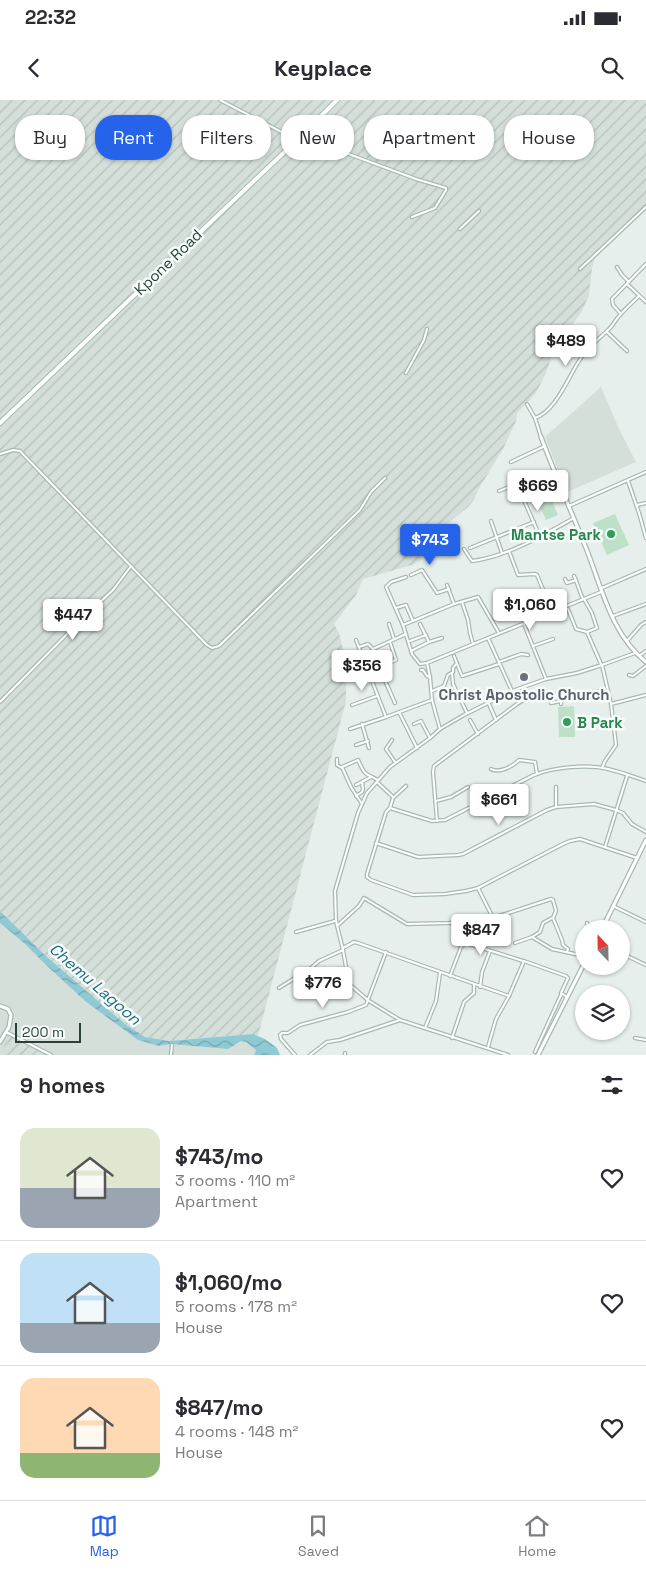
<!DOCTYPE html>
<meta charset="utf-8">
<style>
:root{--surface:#fff;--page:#f7f7f7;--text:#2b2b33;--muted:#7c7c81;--line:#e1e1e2;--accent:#2563eb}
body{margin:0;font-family:"Space Grotesk",sans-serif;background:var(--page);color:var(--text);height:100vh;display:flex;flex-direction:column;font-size:19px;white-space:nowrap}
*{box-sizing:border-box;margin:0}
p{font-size:16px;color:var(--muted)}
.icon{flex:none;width:28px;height:28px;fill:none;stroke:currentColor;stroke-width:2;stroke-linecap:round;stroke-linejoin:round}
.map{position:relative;height:955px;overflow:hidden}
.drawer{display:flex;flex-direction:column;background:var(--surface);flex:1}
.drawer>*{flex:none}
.banner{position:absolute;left:15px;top:15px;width:616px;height:45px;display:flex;gap:10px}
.needle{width:32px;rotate:338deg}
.fabs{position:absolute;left:575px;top:820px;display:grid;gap:10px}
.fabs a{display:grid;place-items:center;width:55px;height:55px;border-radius:50%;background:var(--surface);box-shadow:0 1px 4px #0004;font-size:25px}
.scale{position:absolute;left:15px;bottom:12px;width:66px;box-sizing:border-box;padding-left:5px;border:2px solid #24423a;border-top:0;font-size:14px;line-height:18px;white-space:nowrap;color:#24423a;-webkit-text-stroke:4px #f7fbf9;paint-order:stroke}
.price{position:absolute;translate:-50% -42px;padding:0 11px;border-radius:5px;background:#fff;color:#222;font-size:16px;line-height:32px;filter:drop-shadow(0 1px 2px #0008)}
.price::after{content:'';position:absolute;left:50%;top:30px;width:15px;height:11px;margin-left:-8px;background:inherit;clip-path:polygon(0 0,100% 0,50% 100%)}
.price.on{background:var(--accent);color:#fff}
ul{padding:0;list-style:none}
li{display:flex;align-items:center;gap:15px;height:125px;padding:0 20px}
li+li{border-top:1px solid var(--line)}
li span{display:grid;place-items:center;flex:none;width:140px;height:100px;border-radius:15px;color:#555}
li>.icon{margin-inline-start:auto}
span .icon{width:60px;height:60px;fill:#fffc;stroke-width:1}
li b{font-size:21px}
h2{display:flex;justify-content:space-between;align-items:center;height:60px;padding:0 20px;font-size:21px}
.pill{padding:0 18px;border-radius:20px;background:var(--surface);box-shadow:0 1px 4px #0004;font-size:18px;line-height:45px}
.pill.on{background:var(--accent);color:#fff}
.status{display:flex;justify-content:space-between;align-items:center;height:35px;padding:0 25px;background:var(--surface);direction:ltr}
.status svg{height:14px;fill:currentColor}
header{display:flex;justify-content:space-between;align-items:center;height:65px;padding:0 20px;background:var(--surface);font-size:22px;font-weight:600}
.dock{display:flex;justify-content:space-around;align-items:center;height:70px;border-top:1px solid var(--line);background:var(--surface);font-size:14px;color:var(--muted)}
.dock a{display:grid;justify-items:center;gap:2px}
.dock .on{color:var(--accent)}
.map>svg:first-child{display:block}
.built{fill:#d4dfda}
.industrial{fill:url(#industrial-furrows)}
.grass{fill:#bfe0c8}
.water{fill:url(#water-waves)}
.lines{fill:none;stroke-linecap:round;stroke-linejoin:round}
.minor-casing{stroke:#a8b8b2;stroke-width:4.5}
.tertiary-casing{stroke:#a8b8b2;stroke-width:5.5}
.secondary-casing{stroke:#a4bbb3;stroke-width:6}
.minor{stroke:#fff;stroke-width:2}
.tertiary{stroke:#fff;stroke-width:3}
.secondary{stroke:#fff;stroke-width:4}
.leisure-dot{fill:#2e9e5b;stroke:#f7fbf9;stroke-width:2}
.worship-dot{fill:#6b7280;stroke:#f7fbf9;stroke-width:2}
.labels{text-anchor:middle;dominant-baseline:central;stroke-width:5;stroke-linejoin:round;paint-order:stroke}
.street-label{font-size:15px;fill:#24423a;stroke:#f7fbf9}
.leisure-label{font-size:15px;font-weight:bold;fill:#27864d;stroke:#f7fbf9;text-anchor:end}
.worship-label{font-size:15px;font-weight:bold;fill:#5b616d;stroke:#f7fbf9}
.water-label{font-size:16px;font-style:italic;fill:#1c6f80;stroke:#f7fbf9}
</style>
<div class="status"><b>22:32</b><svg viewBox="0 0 49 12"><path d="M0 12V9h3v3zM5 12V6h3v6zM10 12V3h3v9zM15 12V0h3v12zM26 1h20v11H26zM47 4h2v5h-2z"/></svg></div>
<header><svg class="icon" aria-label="back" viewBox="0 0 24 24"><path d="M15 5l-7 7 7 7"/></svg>Keyplace<svg class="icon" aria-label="search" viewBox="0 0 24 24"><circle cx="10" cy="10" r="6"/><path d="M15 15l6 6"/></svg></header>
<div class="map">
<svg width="646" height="955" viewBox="0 0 646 955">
<defs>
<pattern id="industrial-furrows" width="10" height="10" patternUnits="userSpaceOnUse" patternTransform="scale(1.25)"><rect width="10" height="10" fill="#d4dfda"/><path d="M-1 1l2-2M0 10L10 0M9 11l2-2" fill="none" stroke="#b6c1bc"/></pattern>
<pattern id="water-waves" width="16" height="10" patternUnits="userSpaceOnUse" patternTransform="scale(1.25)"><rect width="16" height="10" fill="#8ec9d4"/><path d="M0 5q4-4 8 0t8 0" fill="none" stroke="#74a5ad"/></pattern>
</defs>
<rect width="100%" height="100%" fill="#e6efeb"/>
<!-- built -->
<g class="built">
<path d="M601,287L619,329L636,362L567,392L545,337Z"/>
<path d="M0,823L25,844L47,866L85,901L159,946L171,944L228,949L241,941L246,942L256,950L254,955H0Z"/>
</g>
<!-- industrial -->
<g class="industrial">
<path d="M0,0H646V110L595,158L592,168L589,195L582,211L573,224L562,233L556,243L546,273L536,293L517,313L516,321L503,349L478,390L474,400L467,408L435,434L426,453L420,461L412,465L363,479L356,495L334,524L339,533L346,561V601L258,936L253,934L169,941L145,937L125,924L47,857L0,811Z"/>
<path d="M10,934L48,955H0Z"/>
</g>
<!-- grass -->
<g class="grass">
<path d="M546,388L558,415L546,420L534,393Z"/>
<path d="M615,414L629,445L607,455L593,423Z"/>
<path d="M574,606L575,637H559L558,607Z"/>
</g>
<!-- water -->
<path class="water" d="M0,811L47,857L125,924L145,937L169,941L253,934L265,939L277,948L280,955H254L256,950L246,942L241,941L228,949L171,944L159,946L138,940L85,901L47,866L25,844L0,823Z"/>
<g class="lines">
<defs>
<g id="minor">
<path d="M220,0L297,40"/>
<path d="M319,43L416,79L446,88V90L435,108L412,117"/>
<path d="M460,129L479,111"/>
<path d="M617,167L622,175L629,182"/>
<path d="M580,169L646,107"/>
<path d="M627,184L646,202"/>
<path d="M621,214L613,205L612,199L646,164"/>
<path d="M607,232L627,251"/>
<path d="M406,273L424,240L427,229"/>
<path d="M527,304L535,318L541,337"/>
<path d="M535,318C555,312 568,278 579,261C586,248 598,240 608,230C613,226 615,220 620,215C626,208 633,202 639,196"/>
<path d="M0,354L13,350L20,351L207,545L212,548L219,546L360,410L371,392L385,378"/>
<path d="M511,362L545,346"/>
<path d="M628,381L639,413L646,438"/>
<path d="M521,386L520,391L540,437"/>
<path d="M521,386L555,370"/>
<path d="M499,391L517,384L521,386"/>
<path d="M637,405L646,403"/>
<path d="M569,406L646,372"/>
<path d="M491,421L502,453"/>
<path d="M554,429L560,438L565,436"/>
<path d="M470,448L534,422"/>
<path d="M464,449L472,461C506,457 544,435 574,418"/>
<path d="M509,451L518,475L535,474L537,475L552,511"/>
<path d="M411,475L422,470L437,493L449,489"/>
<path d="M574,476C578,484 579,491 583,499"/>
<path d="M406,477L391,482L386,487L403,525L412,554L420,564L427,563L488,538"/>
<path d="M565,479L567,483L576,480"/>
<path d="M447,485L454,504"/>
<path d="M602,488L646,469"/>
<path d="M584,499L592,513L597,528L587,532L601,564"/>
<path d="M462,502L468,520L470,533L473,544"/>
<path d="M396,508L406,505L413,521"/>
<path d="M568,509L576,529L587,532"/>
<path d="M613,516L646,504"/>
<path d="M389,524L394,539"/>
<path d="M524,524L546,579"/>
<path d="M403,525L454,504L478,497L499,533"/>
<path d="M356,540L386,617L432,600L440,629"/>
<path d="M410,541L426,535"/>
<path d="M627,541L641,525L646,522"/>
<path d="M429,542L442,538"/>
<path d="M533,546L553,539"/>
<path d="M359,547L368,544C376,551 383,565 383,576"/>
<path d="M373,549L406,534"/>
<path d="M411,551L429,542L420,524"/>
<path d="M454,556L462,576L499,564"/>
<path d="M639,556L646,551"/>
<path d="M499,562L521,554L528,555"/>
<path d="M427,563L430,577L432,600"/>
<path d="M602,565L635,553"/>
<path d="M382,566L396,560L390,542"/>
<path d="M421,570H423L427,576L430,577"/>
<path d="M452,573L453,584L467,613"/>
<path d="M629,575L633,576L646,566"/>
<path d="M371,579L383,576L395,603"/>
<path d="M432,591L444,586L448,575L453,572V568L457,563"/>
<path d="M512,591L488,538L601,492"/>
<path d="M0,602L78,523L113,490L131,466"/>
<path d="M551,603L561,601"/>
<path d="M489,604L496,620"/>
<path d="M561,604L562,593"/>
<path d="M611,604L646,595"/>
<path d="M352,605L377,596"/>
<path d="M399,612L417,648"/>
<path d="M470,620L478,634"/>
<path d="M362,624L369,648"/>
<path d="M414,624L421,621L430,638"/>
<path d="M350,629L386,617"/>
<path d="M392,640L386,649L395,662"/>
<path d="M356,645L368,641"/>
<path d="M337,659V665L342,668"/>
<path d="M491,669C499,674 513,666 519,660L535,662L537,674"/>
<path d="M377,682L393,697"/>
<path d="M356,685L371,677"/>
<path d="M406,686L393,698L390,708L386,712L367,774V777L371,780L413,795L445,794L466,791L478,788L563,744L570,741L580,739L637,758"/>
<path d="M556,687V707"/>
<path d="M356,696L362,692L363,689L362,682"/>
<path d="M436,701L451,697L468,687"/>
<path d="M362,704L351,687L342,667L358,660C365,675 364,673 378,680"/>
<path d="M390,708L432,721L445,720L534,675C554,667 587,664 608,669C621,672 634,677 646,681"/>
<path d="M437,721L433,672L434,666L517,604L528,597L534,596L608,591L611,604L616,645L605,661L602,668"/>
<path d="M376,743L418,757L458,755L463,754L547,710L556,707L594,704L616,710L623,713L632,724L646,732"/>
<path d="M605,747L627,676"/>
<path d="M478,788L493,818L551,799L553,800L556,811L553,818L562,840L563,845L568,849L567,852"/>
<path d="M613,806L646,822"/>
<path d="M587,823L589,829"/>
<path d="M338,825L359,806L364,798L407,824L449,823L493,818"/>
<path d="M296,832L335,821"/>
<path d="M532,837L540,832L543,823L552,818"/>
<path d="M515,843L532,837L552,849L584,856"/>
<path d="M343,848L354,842L358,843L509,896L496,919L488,947"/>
<path d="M621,853L646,865"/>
<path d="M579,855L584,844"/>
<path d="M450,876L461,847L466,843L523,861"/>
<path d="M297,877L303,894C317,897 335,889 349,884"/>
<path d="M480,887L482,872L490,851"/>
<path d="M279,888L311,868L319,861L343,850"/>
<path d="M509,896L524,861L566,876L568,878L561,893L567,897"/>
<path d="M425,928L436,901L440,873"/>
<path d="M6,932L51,955"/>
<path d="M452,938L464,902L474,893V884"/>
<path d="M635,938L646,940"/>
<path d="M535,952L561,895"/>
<path d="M171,955L172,945"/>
<path d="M295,955L281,939L280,935L282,933H288L300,925L348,912L366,905L386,852"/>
<path d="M310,955L327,942L340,940L400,920"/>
<path d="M345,955V953"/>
<path d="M508,955L400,920L369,901L349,884L343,850L336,821L335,791L358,713L367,693L390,667L430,638L440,629L464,615L512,591L546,579L577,573L602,565L608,591"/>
</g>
<g id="tertiary">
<path d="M541,337C555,374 571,411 586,448C602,488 611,534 646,562"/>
<path d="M602,829L646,740"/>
<path d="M0,906L8,909L11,915L9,927L0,942"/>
<path d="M538,955L584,864"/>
</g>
<path id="secondary" d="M0,323L297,40L337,0"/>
</defs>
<!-- minor casing -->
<use href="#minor" class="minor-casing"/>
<!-- tertiary casing -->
<use href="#tertiary" class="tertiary-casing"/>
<!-- secondary casing -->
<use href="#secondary" class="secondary-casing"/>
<!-- minor -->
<use href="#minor" class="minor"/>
<!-- tertiary -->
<use href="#tertiary" class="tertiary"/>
<!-- secondary -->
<use href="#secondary" class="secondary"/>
</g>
<!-- markers -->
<g class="leisure-dot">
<circle cx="611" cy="434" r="5"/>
<circle cx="567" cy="622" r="5"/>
</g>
<circle class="worship-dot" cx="524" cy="577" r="5"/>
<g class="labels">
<!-- street labels -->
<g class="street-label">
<text transform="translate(168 162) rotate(-44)">Kpone Road</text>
</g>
<!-- leisure labels -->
<g class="leisure-label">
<text x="601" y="434">Mantse Park</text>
<text x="577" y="622" text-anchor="start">B Park</text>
</g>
<!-- worship labels -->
<g class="worship-label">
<text x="524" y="594">Christ Apostolic Church</text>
</g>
<!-- water labels -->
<g class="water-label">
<text transform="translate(95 884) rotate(41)">Chemu Lagoon</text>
</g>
</g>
</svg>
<div class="fabs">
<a><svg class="needle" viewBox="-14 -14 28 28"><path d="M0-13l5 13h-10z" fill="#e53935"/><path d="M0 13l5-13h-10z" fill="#7c7c81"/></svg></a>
<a><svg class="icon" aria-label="layers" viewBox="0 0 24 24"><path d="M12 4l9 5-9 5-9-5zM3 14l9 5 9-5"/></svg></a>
</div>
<div class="scale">200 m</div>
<b class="price" style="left:566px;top:267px">$489</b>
<b class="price" style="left:538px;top:412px">$669</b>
<b class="price on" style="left:430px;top:466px">$743</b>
<b class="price" style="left:530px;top:531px">$1,060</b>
<b class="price" style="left:73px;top:541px">$447</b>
<b class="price" style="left:362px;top:592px">$356</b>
<b class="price" style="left:499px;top:726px">$661</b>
<b class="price" style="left:481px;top:856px">$847</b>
<b class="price" style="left:323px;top:909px">$776</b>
<div class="banner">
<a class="pill">Buy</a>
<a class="pill on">Rent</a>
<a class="pill">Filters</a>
<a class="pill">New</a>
<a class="pill">Apartment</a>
<a class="pill">House</a>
</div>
</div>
<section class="drawer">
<h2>9 homes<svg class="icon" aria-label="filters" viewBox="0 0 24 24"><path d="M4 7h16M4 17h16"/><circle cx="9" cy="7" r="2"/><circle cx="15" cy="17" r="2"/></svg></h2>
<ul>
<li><span style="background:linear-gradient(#dfe7d0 60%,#9aa5b1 0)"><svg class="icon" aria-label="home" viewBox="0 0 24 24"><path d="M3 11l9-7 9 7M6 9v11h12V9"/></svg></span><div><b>$743/mo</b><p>3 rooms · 110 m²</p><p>Apartment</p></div><svg class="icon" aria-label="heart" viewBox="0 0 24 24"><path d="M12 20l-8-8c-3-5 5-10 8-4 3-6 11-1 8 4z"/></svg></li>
<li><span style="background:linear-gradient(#bfe0f5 70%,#9aa5b1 0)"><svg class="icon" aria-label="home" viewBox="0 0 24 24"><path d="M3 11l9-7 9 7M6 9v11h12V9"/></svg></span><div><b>$1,060/mo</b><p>5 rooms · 178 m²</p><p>House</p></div><svg class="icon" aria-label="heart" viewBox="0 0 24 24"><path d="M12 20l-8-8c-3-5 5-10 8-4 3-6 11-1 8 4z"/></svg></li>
<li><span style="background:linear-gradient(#ffd9b3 75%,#8fb573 0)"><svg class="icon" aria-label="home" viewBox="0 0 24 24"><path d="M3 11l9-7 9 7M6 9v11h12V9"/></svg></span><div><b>$847/mo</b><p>4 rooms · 148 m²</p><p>House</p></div><svg class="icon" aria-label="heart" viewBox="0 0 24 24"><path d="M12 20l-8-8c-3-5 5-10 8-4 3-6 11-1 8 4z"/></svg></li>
</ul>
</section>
<nav class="dock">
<a class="on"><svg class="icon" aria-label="map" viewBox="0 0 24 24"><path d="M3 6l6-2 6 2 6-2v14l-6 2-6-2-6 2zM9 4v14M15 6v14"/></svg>Map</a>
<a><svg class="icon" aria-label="saved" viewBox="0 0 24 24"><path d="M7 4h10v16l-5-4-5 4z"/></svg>Saved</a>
<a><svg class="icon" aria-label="home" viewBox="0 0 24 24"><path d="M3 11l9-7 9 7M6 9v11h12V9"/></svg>Home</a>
</nav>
